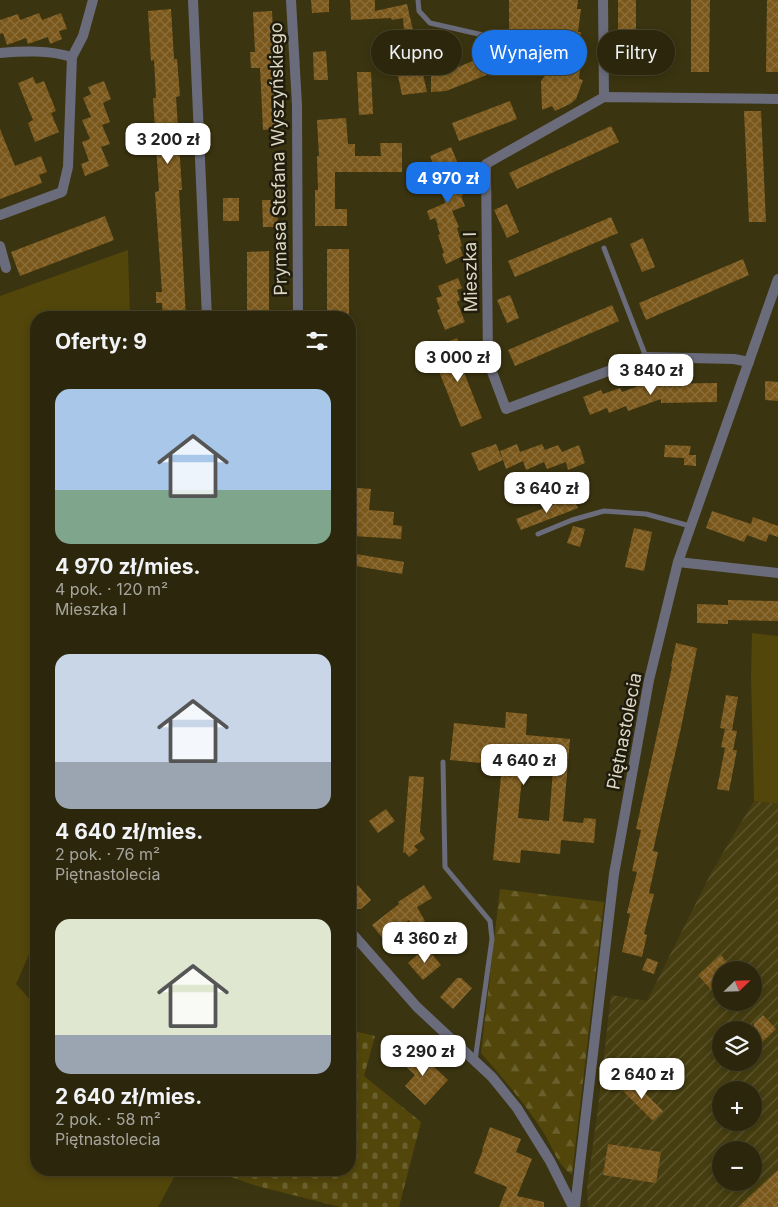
<!DOCTYPE html>
<html lang="pl">
<meta charset="utf-8">
<style>
:root{--surface:#2c270c;--page:#342f15;--text:#f1f3f6;--muted:#a6a59d;--line:#48442d;--accent:#1a73e8}
body{margin:0;font-family:Inter,sans-serif;background:var(--page);color:var(--text);height:100vh;display:flex;flex-direction:column;font-size:19px;white-space:nowrap}
*{box-sizing:border-box;margin:0}
p{font-size:16px;color:var(--muted)}
.icon{flex:none;width:28px;height:28px;fill:none;stroke:currentColor;stroke-width:2;stroke-linecap:round;stroke-linejoin:round}
.map{position:relative;flex:1;overflow:hidden}
.sheet{position:absolute;left:30px;top:311px;width:326px;height:865px;display:flex;flex-direction:column;background:var(--surface);border-radius:20px;box-shadow:0 2px 8px #0003,0 0 0 1px var(--line)}
.sheet>*{flex:none}
.banner{position:absolute;left:371px;top:30px;width:331px;height:45px;display:flex;gap:10px}
.needle{width:32px;rotate:67deg}
.fabs{position:absolute;left:712px;top:961px;display:grid;gap:10px}
.fabs a{display:grid;place-items:center;width:50px;height:50px;border-radius:50%;background:var(--surface);box-shadow:0 2px 8px #0003,0 0 0 1px var(--line);font-size:25px}
.price{position:absolute;translate:-50% -42px;padding:0 11px;border-radius:10px;background:#fff;color:#222;font-size:16px;line-height:32px;filter:drop-shadow(0 1px 2px #0008)}
.price::after{content:'';position:absolute;left:50%;top:30px;width:15px;height:11px;margin-left:-8px;background:inherit;clip-path:polygon(0 0,100% 0,50% 100%)}
.price.selected{background:var(--accent);color:#fff}
ul{padding:0;list-style:none}
li{display:grid;align-content:center;gap:10px;height:265px;padding:0 25px}
li span{display:grid;place-items:center;height:155px;border-radius:15px;color:#555}
li>.icon{margin-inline-start:auto}
span .icon{width:90px;height:90px;fill:#fffc;stroke-width:1}
li b{font-size:21px}
h2{display:flex;justify-content:space-between;align-items:center;height:60px;padding:0 25px;font-size:21px}
.pill{padding:0 18px;border-radius:22px;background:var(--surface);box-shadow:0 2px 8px #0003,0 0 0 1px var(--line);font-size:18px;line-height:45px}
.pill.selected{background:var(--accent);color:#fff}
.map>svg:first-child{display:block}
.industrial{fill:url(#industrial-furrows);fill-rule:evenodd}
.forest{fill:url(#forest-firs)}
.cemetery{fill:url(#cemetery-stones)}
.garden{fill:#52460b}
.building{fill:url(#building-cross-hatch);fill-rule:evenodd}
.lines{fill:none;stroke-linecap:round;stroke-linejoin:round}
.service{stroke:#6a6c7c;stroke-width:5}
.minor{stroke:#6a6c7c;stroke-width:10}
.tertiary{stroke:#6a6c7c;stroke-width:10}
.labels{text-anchor:middle;dominant-baseline:central;stroke-width:5;stroke-linejoin:round;paint-order:stroke}
.street-label{font-size:18px;fill:#dbd7c3;stroke:#1f1c0d}
</style>
<div class="map">
<svg width="778" height="1207" viewBox="0 0 778 1207">
<defs>
<pattern id="industrial-furrows" width="10" height="10" patternUnits="userSpaceOnUse" patternTransform="scale(1.25)"><rect width="10" height="10" fill="#463e10"/><path d="M-1 1l2-2M0 10L10 0M9 11l2-2" fill="none" stroke="#605931"/></pattern>
<pattern id="forest-firs" width="22" height="20" patternUnits="userSpaceOnUse" patternTransform="scale(1.25)"><rect width="22" height="20" fill="#52460b"/><path d="M5 1l3.5 6h-7zM16 11l3.5 6h-7z" fill="#6a602d"/></pattern>
<pattern id="cemetery-stones" width="16" height="16" patternUnits="userSpaceOnUse" patternTransform="scale(1.25)"><rect width="16" height="16" fill="#52460b"/><path d="M2 7V4a2 2 0 0 1 4 0v3zM10 15v-3a2 2 0 0 1 4 0v3z" fill="#6a602d"/></pattern>
<pattern id="building-cross-hatch" width="8" height="8" patternUnits="userSpaceOnUse" patternTransform="scale(1.25)"><rect width="8" height="8" fill="#7a581b"/><path d="M0 0l8 8M0 8l8-8" fill="none" stroke="#8c6f3a"/></pattern>
</defs>
<rect width="100%" height="100%" fill="#3b3410"/>
<!-- industrial -->
<path class="industrial" d="M754,801L778,804V1207H588L587,1188L598,1108L611,995L647,1001L711,873ZM721,970H754V1002H721ZM721,1030H754V1062H721ZM721,1090H754V1122H721ZM721,1150H754V1182H721Z"/>
<!-- forest -->
<path class="forest" d="M500,889L604,902L572,1175C556,1163 553,1147 542,1130C524,1103 503,1078 481,1053Z"/>
<!-- cemetery -->
<path class="cemetery" d="M350,1030L375,1036L364,1076L421,1122L399,1207H340L257,1186L211,1170H350Z"/>
<!-- garden -->
<g class="garden">
<path d="M128,250L130,317L36,318V939L16,984L36,1006V1170H178L158,1207H0V296Z"/>
<path d="M752,633L778,636V804L754,801L751,678Z"/>
</g>
<!-- building -->
<g class="building">
<path d="M311,0H329V12L312,13Z"/>
<path d="M350,0H375V11L407,4L427,92L402,95L397,71L407,70L403,18L392,20L391,18L351,20Z"/>
<path d="M509,0H578L577,9H581L578,32H581L579,56H582L579,79L583,80L576,99L570,104L555,111L552,106L542,110L541,81L557,59L540,61L539,39L509,36Z"/>
<rect x="618" y="0" width="18" height="72"/>
<path d="M691,0H710L709,72H691Z"/>
<path d="M767,0H778V72H766Z"/>
<path d="M171,9L174,59H177L180,96L176,97L182,190H179L186,318H163L162,303H156V292H162L155,192L159,191L153,98H156L154,60L151,61L148,11Z"/>
<path d="M272,11L278,129L263,130L260,68H251L250,52H255L253,12Z"/>
<path d="M39,13L42,20L61,13L67,29L59,31L62,39L50,44L48,37L28,44L26,38L7,45L3,33L0,34V20L18,14L20,20Z"/>
<path d="M326,51L328,80H314L313,52Z"/>
<path d="M493,53L499,70L446,91L431,92V67L454,58L458,67Z"/>
<path d="M357,72H371L373,114L359,115Z"/>
<path d="M33,77L36,84L44,81L56,111L51,113L59,132L35,142L28,123L33,120L18,83Z"/>
<path d="M104,81L111,99L103,103L110,122L102,125L110,144L101,147L109,166L85,176L81,164L89,161L82,142L90,139L82,120L91,117L83,98L91,94L88,87Z"/>
<path d="M510,101L517,119L459,141L452,123Z"/>
<path d="M744,111H761L766,222H749Z"/>
<path d="M346,118L348,144H355V156H381L380,143H402V172H335V209H347V226H315V190H318L317,156H319L317,120Z"/>
<path d="M611,126L619,142L517,189L509,173Z"/>
<path d="M0,129L15,166L41,156L47,172L39,175L42,183L0,199Z"/>
<path d="M451,147L459,166L457,167L462,186H460L463,196H461L465,206L447,213L452,211L459,227L457,228L462,246L460,247L463,256L446,264L442,254L444,253L438,235L440,234L437,225H438L435,218L430,220L427,211L445,203L442,193L444,192L430,156Z"/>
<rect x="223" y="198" width="16" height="23"/>
<path d="M262,200H277L278,227H263Z"/>
<path d="M507,204L519,232L507,238L494,210Z"/>
<path d="M105,216L114,240L20,276L11,252Z"/>
<path d="M611,217L618,233L515,277L508,261Z"/>
<path d="M643,238L655,267L642,272L630,244Z"/>
<rect x="327" y="249" width="22" height="69"/>
<path d="M269,251V318H247V252Z"/>
<path d="M743,259L749,275L646,320L639,303Z"/>
<path d="M458,278L462,288L457,290L460,300L457,302L465,322L445,330L437,310L440,309L436,298L442,296L438,286Z"/>
<path d="M510,295L519,318L507,323L497,300Z"/>
<path d="M612,305L619,321L515,366L508,350Z"/>
<path d="M457,338L465,358L459,360L482,418L461,427L438,369L444,366L436,346Z"/>
<path d="M652,381V384L717,383V402L661,403V399L628,411L626,406L609,413L607,408L590,415L583,397L601,390L603,394L620,388L622,392Z"/>
<path d="M765,381L778,382V401L765,400Z"/>
<path d="M496,444L503,460L479,471L471,453Z"/>
<path d="M517,444L520,452L542,444L545,450L558,445L562,452L579,445L585,463L568,470L566,462L547,469L544,462L526,470L523,461L506,469L500,451Z"/>
<path d="M665,445L691,446L689,455H696V466L684,465V458L664,457Z"/>
<path d="M357,488L371,489L369,510L394,512L393,525L402,526L401,539L353,536Z"/>
<path d="M573,497L578,508L521,530L516,519Z"/>
<path d="M712,511L751,524L753,517L778,526V537L769,534L766,542L747,535L744,542L706,528Z"/>
<path d="M573,526L585,529L580,547L567,543Z"/>
<path d="M634,528L652,532L644,571L625,567Z"/>
<path d="M350,553L404,562L402,574L350,565Z"/>
<path d="M728,600L778,601V621L728,620V624L697,623V604L728,605Z"/>
<path d="M676,643L697,648L681,728L653,851L658,852L649,893L654,894L644,934L647,935L642,957L622,952L630,914L627,913L637,872L632,871L641,830L636,829L672,667L671,666Z"/>
<path d="M726,695L738,697L732,730L720,728Z"/>
<path d="M506,712L527,714L526,735L570,739L563,821L583,823L584,818L596,819L594,843L561,840L560,854L521,850L520,863L493,860L502,765L450,760L454,723L505,728ZM523,767L553,770L549,821L518,818Z"/>
<path d="M725,729L737,731L733,750H737L729,791L717,789L725,748L721,747Z"/>
<path d="M409,776L424,777L420,832L425,839L414,846L418,850L409,857L405,852L403,853Z"/>
<path d="M386,809L395,821L378,833L369,821Z"/>
<path d="M358,885L371,900L361,909H357L350,900V891Z"/>
<path d="M424,885L432,898L417,907L425,921L414,928L409,920L384,940L372,925L399,904L398,902Z"/>
<path d="M426,947L441,965L423,980L408,963Z"/>
<path d="M721,955L733,970H721V1001L698,975Z"/>
<path d="M647,958L658,962L654,974L642,970Z"/>
<path d="M457,978H461L472,988L453,1009L440,997Z"/>
<path d="M763,1015L776,1029L754,1050V1023Z"/>
<path d="M414,1048L448,1080L425,1105L405,1086L415,1075L401,1062Z"/>
<path d="M631,1079L663,1111L653,1121L621,1089Z"/>
<path d="M490,1127L521,1139L516,1152L532,1159L517,1196L544,1202V1207H499L507,1187L474,1173L483,1150H482Z"/>
<path d="M608,1144L661,1152L656,1183L603,1175Z"/>
<path d="M778,1170V1207H738Z"/>
</g>
<g class="lines">
<!-- service -->
<g class="service">
<path d="M418,0L419,11L430,23L518,43"/>
<path d="M604,248L646,357"/>
<path d="M538,534L572,520L604,511L646,514L690,526"/>
<path d="M443,762L445,867L490,921L492,939L475,1061"/>
</g>
<!-- minor -->
<g class="minor">
<path d="M193,0L207,318"/>
<path d="M603,0L604,97"/>
<path d="M0,53C24,51 49,50 72,57"/>
<path d="M0,215L62,192L68,167L72,57L83,36L93,0"/>
<path d="M0,246L6,268"/>
<path d="M749,362L734,359L646,357L506,409L488,361L486,164L604,97L778,99"/>
<path d="M678,562L778,573"/>
<path d="M575,1207L614,874L649,680L678,562L778,279"/>
</g>
<!-- tertiary -->
<g class="tertiary">
<path d="M291,0L297,105L298,318"/>
<path d="M350,931L417,1007L492,1077L517,1108L550,1161L573,1207"/>
</g>
</g>
<g class="labels">
<!-- street labels -->
<g class="street-label">
<text transform="translate(278 159) rotate(-91)">Prymasa Stefana Wyszyńskiego</text>
<text transform="translate(470 272) rotate(-91)">Mieszka I</text>
<text transform="translate(624 731) rotate(-79)">Piętnastolecia</text>
</g>
</g>
</svg>
<div class="fabs">
<a><svg class="needle" viewBox="-14 -14 28 28"><path d="M0-13l5 13h-10z" fill="#e53935"/><path d="M0 13l5-13h-10z" fill="#a6a59d"/></svg></a>
<a><svg class="icon" aria-label="layers" viewBox="0 0 24 24"><path d="M12 4l9 5-9 5-9-5zM3 14l9 5 9-5"/></svg></a>
<a>+</a>
<a>−</a>
</div>
<b class="price" style="left:168px;top:165px">3 200 zł</b>
<b class="price selected" style="left:448px;top:204px">4 970 zł</b>
<b class="price" style="left:458px;top:383px">3 000 zł</b>
<b class="price" style="left:651px;top:396px">3 840 zł</b>
<b class="price" style="left:547px;top:514px">3 640 zł</b>
<b class="price" style="left:524px;top:786px">4 640 zł</b>
<b class="price" style="left:425px;top:964px">4 360 zł</b>
<b class="price" style="left:423px;top:1077px">3 290 zł</b>
<b class="price" style="left:642px;top:1100px">2 640 zł</b>
<div class="banner">
<a class="pill">Kupno</a>
<a class="pill selected">Wynajem</a>
<a class="pill">Filtry</a>
</div>
<section class="sheet">
<h2>Oferty: 9<svg class="icon" aria-label="filters" viewBox="0 0 24 24"><path d="M4 7h16M4 17h16"/><circle cx="9" cy="7" r="2"/><circle cx="15" cy="17" r="2"/></svg></h2>
<ul>
<li><span style="background:linear-gradient(#a9c7e8 65%,#7fa58c 0)"><svg class="icon" aria-label="home" viewBox="0 0 24 24"><path d="M3 11l9-7 9 7M6 9v11h12V9"/></svg></span><div><b>4 970 zł/mies.</b><p>4 pok. · 120 m²</p><p>Mieszka I</p></div></li>
<li><span style="background:linear-gradient(#c9d6e8 70%,#9aa5b1 0)"><svg class="icon" aria-label="home" viewBox="0 0 24 24"><path d="M3 11l9-7 9 7M6 9v11h12V9"/></svg></span><div><b>4 640 zł/mies.</b><p>2 pok. · 76 m²</p><p>Piętnastolecia</p></div></li>
<li><span style="background:linear-gradient(#dfe7d0 75%,#9aa5b1 0)"><svg class="icon" aria-label="home" viewBox="0 0 24 24"><path d="M3 11l9-7 9 7M6 9v11h12V9"/></svg></span><div><b>2 640 zł/mies.</b><p>2 pok. · 58 m²</p><p>Piętnastolecia</p></div></li>
</ul>
</section>
</div>
